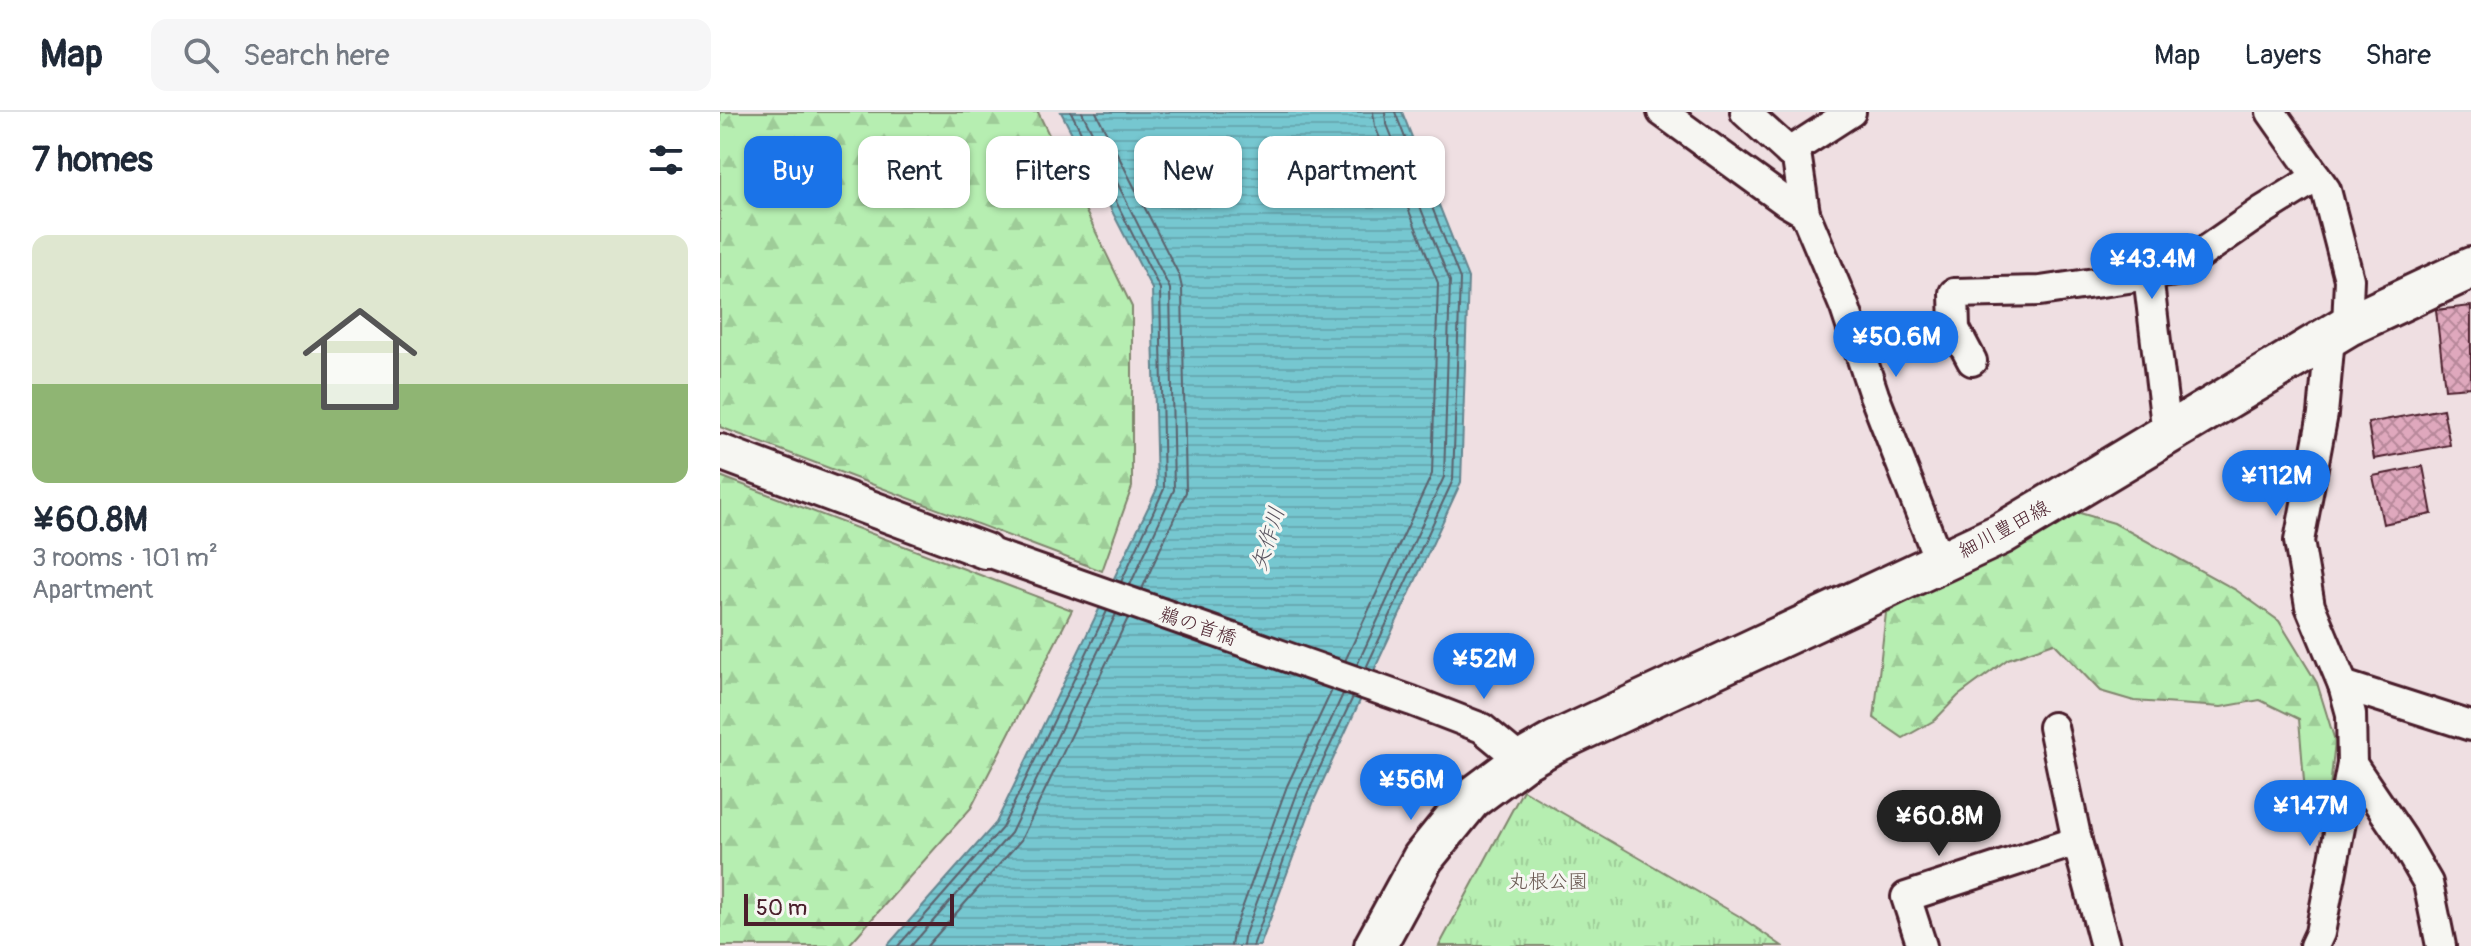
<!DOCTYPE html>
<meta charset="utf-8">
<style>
:root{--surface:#fff;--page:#f6f6f7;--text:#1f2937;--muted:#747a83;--line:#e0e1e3;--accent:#1a73e8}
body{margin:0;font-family:Pangolin,"Klee One",sans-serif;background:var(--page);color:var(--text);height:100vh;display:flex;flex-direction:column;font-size:30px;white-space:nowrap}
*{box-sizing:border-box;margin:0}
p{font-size:26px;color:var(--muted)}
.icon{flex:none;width:44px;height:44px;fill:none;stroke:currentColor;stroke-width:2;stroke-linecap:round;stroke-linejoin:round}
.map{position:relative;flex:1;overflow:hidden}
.details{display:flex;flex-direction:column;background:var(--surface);width:720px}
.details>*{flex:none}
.hud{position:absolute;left:24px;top:24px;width:760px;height:72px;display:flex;gap:16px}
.scale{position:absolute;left:24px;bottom:20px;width:210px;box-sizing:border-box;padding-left:8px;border:4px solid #4a1f2b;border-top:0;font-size:22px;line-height:28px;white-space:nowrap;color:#4a1f2b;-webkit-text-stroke:6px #f6f6f2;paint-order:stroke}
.price{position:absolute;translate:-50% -68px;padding:0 18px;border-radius:28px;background:var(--accent);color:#fff;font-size:26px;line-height:52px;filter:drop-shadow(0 2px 4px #0008)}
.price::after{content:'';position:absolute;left:50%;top:48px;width:24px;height:18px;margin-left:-12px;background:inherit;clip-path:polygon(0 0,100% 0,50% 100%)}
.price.active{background:#222;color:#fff}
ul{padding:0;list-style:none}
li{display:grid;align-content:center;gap:16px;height:424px;padding:0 32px}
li+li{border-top:2px solid var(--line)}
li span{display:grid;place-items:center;height:248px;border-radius:16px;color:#555}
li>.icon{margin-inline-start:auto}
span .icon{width:144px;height:144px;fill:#fffc;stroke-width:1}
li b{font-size:34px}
h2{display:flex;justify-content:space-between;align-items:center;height:96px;padding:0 32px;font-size:34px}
.tag{padding:0 28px;border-radius:16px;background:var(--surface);box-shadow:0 2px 6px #0004;font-size:28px;line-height:72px}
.tag.active{background:var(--accent);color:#fff}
header{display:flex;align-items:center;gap:48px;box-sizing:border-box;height:112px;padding:0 40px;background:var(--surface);border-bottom:2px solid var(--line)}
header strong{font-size:38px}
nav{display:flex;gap:44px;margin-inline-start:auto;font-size:28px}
.search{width:560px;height:72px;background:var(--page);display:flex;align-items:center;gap:20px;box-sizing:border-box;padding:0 28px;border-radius:16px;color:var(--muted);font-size:30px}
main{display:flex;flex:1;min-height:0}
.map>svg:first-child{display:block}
.forest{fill:url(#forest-firs);stroke:#80866e;stroke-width:2}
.park{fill:url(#park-tufts);stroke:#80866e;stroke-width:2}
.water{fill:url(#water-rules);stroke:#64848e;stroke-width:2}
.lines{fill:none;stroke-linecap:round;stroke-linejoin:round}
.shore{stroke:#5c626d;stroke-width:2}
.building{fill:url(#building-cross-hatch);stroke:#4a1f2b;stroke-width:2}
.minor-casing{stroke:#4a1f2b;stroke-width:34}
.tertiary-casing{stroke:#4a1f2b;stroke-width:40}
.secondary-casing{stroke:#4a1f2b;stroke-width:46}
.minor{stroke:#f6f6f2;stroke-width:28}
.tertiary{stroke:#f6f6f2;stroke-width:34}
.secondary{stroke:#f6f6f2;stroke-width:40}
.labels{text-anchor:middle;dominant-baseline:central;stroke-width:6;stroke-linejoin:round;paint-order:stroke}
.street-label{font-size:20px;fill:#4a1f2b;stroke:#f6f6f2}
.park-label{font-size:20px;fill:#65534c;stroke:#f6f6f2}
.water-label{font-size:22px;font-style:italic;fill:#57515d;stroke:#f6f6f2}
</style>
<header>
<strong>Map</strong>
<div class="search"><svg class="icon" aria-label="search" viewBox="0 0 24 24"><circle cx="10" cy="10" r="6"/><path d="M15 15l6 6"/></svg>Search here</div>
<nav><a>Map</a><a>Layers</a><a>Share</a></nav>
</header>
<main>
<section class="details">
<h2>7 homes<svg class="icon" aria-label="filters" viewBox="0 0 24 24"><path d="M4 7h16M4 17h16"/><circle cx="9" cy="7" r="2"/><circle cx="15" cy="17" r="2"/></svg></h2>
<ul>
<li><span style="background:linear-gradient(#dfe7d0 60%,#8fb573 0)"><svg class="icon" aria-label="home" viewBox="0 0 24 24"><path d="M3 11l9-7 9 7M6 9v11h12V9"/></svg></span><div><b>¥60.8M</b><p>3 rooms · 101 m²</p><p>Apartment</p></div></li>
</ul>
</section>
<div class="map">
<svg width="1751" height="834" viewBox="0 0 1751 834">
<defs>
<pattern id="forest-firs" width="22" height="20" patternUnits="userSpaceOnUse" patternTransform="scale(2)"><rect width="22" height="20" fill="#b6eeb1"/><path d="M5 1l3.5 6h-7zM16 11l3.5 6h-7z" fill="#9ecc98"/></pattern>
<pattern id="park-tufts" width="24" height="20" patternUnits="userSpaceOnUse" patternTransform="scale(2)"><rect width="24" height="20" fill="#b6eeb1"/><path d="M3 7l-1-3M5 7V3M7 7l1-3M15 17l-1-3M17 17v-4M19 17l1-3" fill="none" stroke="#9ecc98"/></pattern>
<pattern id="water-rules" width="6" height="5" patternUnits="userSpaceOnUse" patternTransform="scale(2)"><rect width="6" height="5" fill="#76c7d0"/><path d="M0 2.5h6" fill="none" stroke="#68aab3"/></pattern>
<pattern id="building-cross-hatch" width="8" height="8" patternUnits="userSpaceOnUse" patternTransform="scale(2)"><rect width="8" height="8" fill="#dfa8bd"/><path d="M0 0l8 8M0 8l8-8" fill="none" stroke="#b7889a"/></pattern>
</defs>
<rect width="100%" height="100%" fill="#efdfe2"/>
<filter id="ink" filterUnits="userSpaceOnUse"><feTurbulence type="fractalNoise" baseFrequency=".0125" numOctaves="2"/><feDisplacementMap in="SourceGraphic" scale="16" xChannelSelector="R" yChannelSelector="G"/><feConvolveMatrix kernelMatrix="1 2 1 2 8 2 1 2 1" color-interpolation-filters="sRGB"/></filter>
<g filter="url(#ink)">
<!-- forest -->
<g class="forest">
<path d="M0,0H318L412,195V375L382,459L0,315Z"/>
<path d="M0,364L352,498L251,696L128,834H0Z"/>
<path d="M1353,399L1394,411L1516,478L1559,509L1597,571L1615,629L1607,705L1587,706L1579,607L1540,588L1501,595L1414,589L1380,579L1334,531L1288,547L1238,584L1215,608L1183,626L1154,606L1166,501Z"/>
</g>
<!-- park -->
<path class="park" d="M803,678L1019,804L1062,834H719Z"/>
<!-- water -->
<path class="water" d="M341,0H682L748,166L741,370L595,686L540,834H167L276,711L437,377L432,177Z"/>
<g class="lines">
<!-- shore -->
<g class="shore">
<path d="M351,0L440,177L444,377L401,470"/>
<path d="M362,0L450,177L454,378L410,473"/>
<path d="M376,0L459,163L462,176L466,380L422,477"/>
<path d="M625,549L712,362L718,171L655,14L653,0"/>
<path d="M637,553L724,365L730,169L666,10L665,0"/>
<path d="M646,556L733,368L740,167L675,0"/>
<path d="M178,834L282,716L387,499"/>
<path d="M191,834L291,721L396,502"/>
<path d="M207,834L301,728L408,506"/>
<path d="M511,834L513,821L567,674L612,578"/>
<path d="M523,834L524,825L578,679L623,582"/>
<path d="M533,834L587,683L633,585"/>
</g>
</g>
<!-- building -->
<g class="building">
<path d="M1751,194V275L1725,277L1716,198Z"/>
<path d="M1723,297L1730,333L1654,347L1648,311Z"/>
<path d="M1703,354L1712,402L1663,412L1653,364Z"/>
</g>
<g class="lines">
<defs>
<g id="minor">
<path d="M942,0L1066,90L1085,101"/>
<path d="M1025,0L1077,47L1085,101L1125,196L1154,283L1220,451"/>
<path d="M1551,0L1606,78L1629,167L1627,214"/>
<path d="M1069,40L1131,0"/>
<path d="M1428,163L1447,322"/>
<path d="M1252,249L1235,217L1234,181L1320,179L1456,159L1542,99L1597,65"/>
<path d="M265,439L692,589L762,616L802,649"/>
<path d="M1623,573L1751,614"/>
<path d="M1333,615L1357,729L1385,834"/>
<path d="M1632,652L1682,726L1708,771L1721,834"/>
<path d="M1202,834L1186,785L1357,729"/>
<path d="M1594,834L1600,821L1632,652L1631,602L1623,573L1590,494L1579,429L1603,302L1610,226"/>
</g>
<path id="tertiary" d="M0,340L265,439"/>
<path id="secondary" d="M655,834L703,746L751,687L802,649L835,630L1281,422L1627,214L1751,156"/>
</defs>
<!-- minor casing -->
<use href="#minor" class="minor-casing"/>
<!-- tertiary casing -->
<use href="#tertiary" class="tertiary-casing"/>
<!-- secondary casing -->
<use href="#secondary" class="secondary-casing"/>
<!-- minor -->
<use href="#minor" class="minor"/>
<!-- tertiary -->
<use href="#tertiary" class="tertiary"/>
<!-- secondary -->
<use href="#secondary" class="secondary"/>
</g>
</g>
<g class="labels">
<!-- street labels -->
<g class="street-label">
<text transform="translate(1284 417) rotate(-28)">細川豊田線</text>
<text transform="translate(478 514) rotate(19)">鵜の首橋</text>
</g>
<!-- park labels -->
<g class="park-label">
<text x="828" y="769">丸根公園</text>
</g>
<!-- water labels -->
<g class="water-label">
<text transform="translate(548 427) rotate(-73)">矢作川</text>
</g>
</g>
</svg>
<div class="scale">50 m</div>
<b class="price" style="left:1432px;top:189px">¥43.4M</b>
<b class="price" style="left:1176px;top:267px">¥50.6M</b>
<b class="price" style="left:1556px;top:406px">¥112M</b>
<b class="price" style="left:764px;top:589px">¥52M</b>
<b class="price" style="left:691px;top:710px">¥56M</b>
<b class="price" style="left:1590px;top:736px">¥147M</b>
<b class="price active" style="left:1219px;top:746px">¥60.8M</b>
<div class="hud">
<a class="tag active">Buy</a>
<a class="tag">Rent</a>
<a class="tag">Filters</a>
<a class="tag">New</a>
<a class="tag">Apartment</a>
</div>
</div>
</main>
